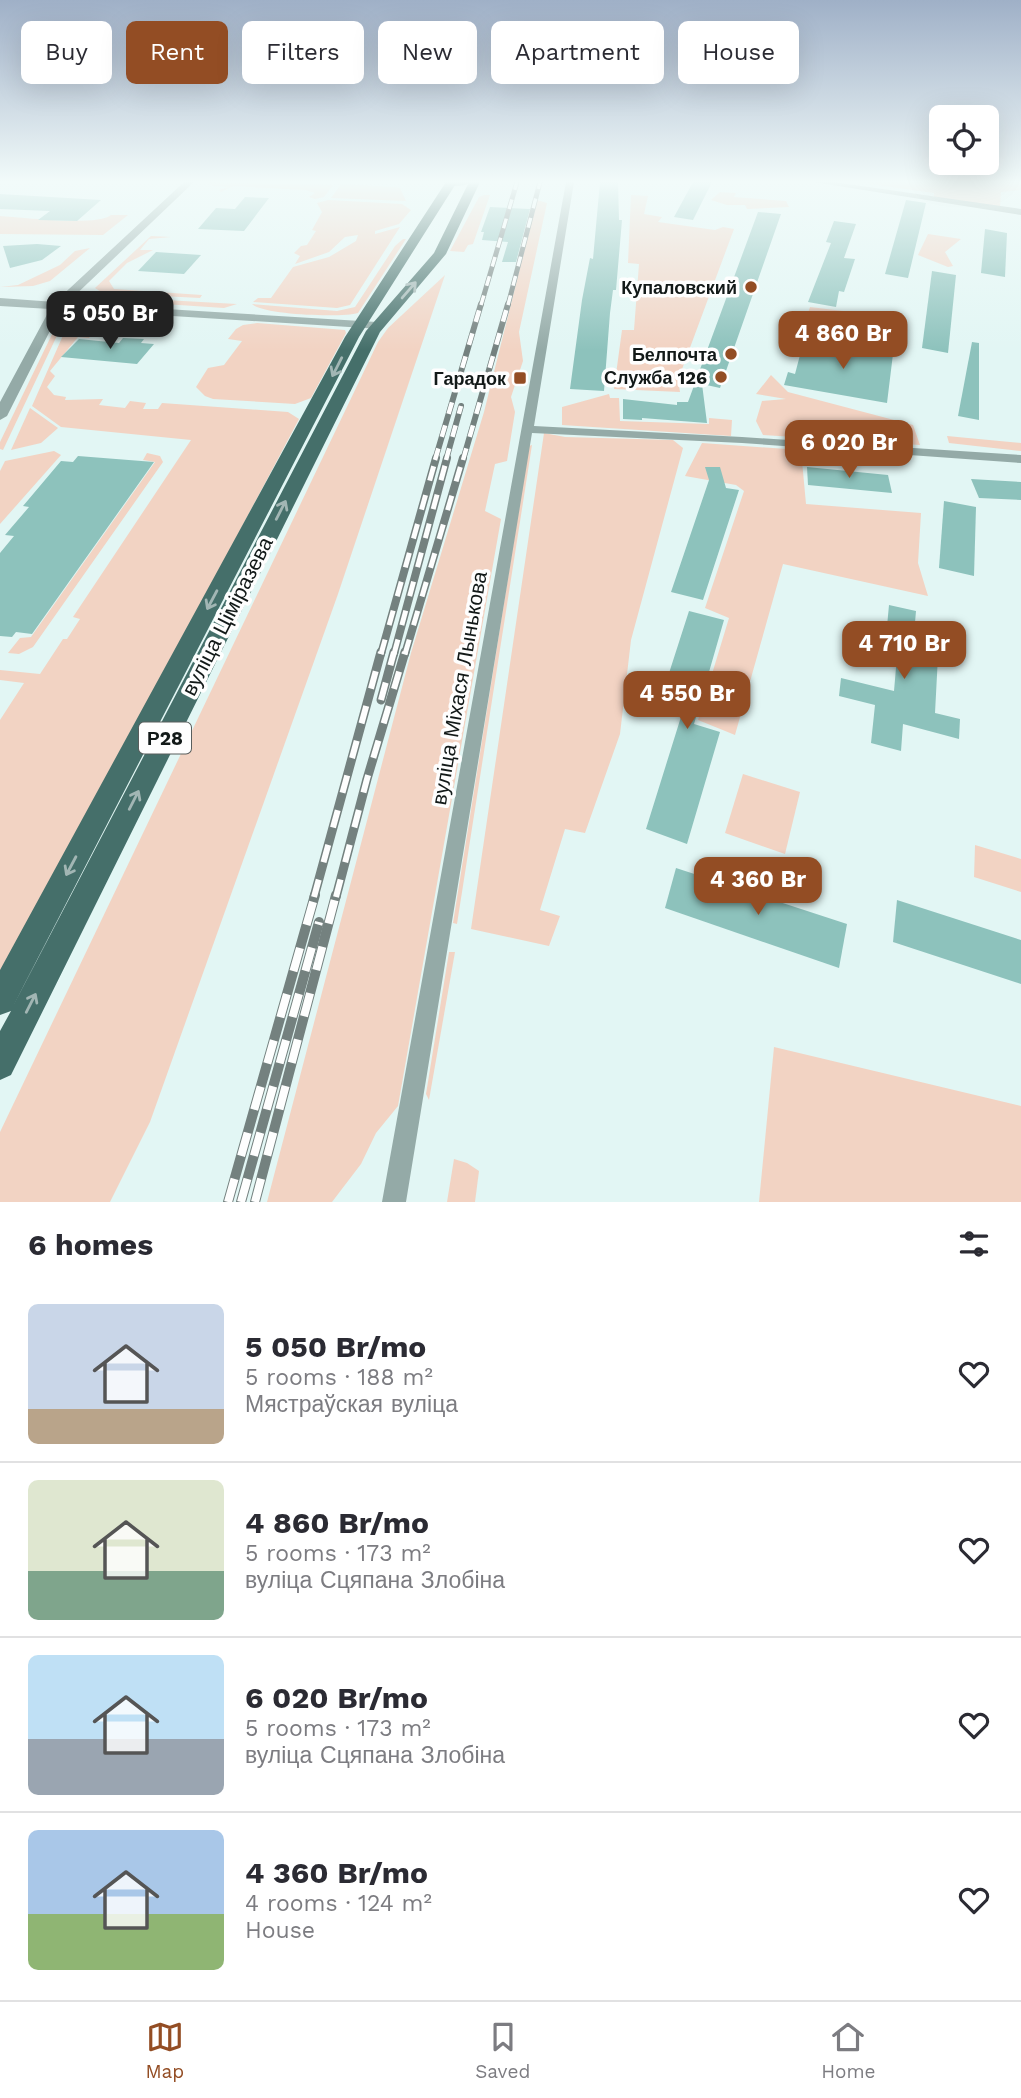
<!DOCTYPE html>
<meta charset="utf-8">
<style>
:root{--surface:#fff;--page:#f2f2f3;--text:#2b2b33;--muted:#7c7c81;--line:#e1e1e2;--accent:#934d24}
body{margin:0;font-family:"Work Sans",sans-serif;background:var(--page);color:var(--text);height:100vh;display:flex;flex-direction:column;font-size:26px;white-space:nowrap}
*{box-sizing:border-box;margin:0}
p{font-size:23px;color:var(--muted)}
.icon{flex:none;width:38px;height:38px;fill:none;stroke:currentColor;stroke-width:2;stroke-linecap:round;stroke-linejoin:round}
.map{position:relative;height:1202px;overflow:hidden}
.side{display:flex;flex-direction:column;background:var(--surface);flex:1}
.side>*{flex:none}
.guide{position:absolute;left:21px;top:21px;width:980px;height:63px;display:flex;gap:14px}
.fabs{position:absolute;left:929px;top:105px;display:grid;gap:14px}
.fabs a{display:grid;place-items:center;width:70px;height:70px;border-radius:10px;background:var(--surface);box-shadow:0 7px 28px #0002;font-size:35px}
.price{position:absolute;translate:-50% -60px;padding:0 16px;border-radius:14px;background:var(--accent);color:#fff;font-size:23px;line-height:46px;filter:drop-shadow(0 2px 4px #0008)}
.price::after{content:'';position:absolute;left:50%;top:42px;width:21px;height:16px;margin-left:-10px;background:inherit;clip-path:polygon(0 0,100% 0,50% 100%)}
.price.active{background:#222;color:#fff}
ul{padding:0;list-style:none}
li{display:flex;align-items:center;gap:21px;height:175px;padding:0 28px}
li+li{border-top:2px solid var(--line)}
li span{display:grid;place-items:center;flex:none;width:196px;height:140px;border-radius:10px;color:#555}
li>.icon{margin-inline-start:auto}
span .icon{width:84px;height:84px;fill:#fffc;stroke-width:1}
li b{font-size:30px}
h2{display:flex;justify-content:space-between;align-items:center;height:84px;padding:0 28px;font-size:30px}
.chip{padding:0 24px;border-radius:10px;background:var(--surface);box-shadow:0 7px 28px #0002;font-size:24px;line-height:63px}
.chip.active{background:var(--accent);color:#fff}
.tab-bar{display:flex;justify-content:space-around;align-items:center;height:98px;border-top:2px solid var(--line);background:var(--surface);font-size:19px;color:var(--muted)}
.tab-bar a{display:grid;justify-items:center;gap:4px}
.tab-bar .active{color:var(--accent)}
.map>svg:first-child{display:block}
.green{fill:#f2d3c3}
.building{fill:#8dc2bc}
.lines{fill:none;stroke-linecap:round;stroke-linejoin:round}
.minor{fill:#94aaa7;fill-rule:evenodd}
.tertiary{fill:#94aaa7;fill-rule:evenodd}
.secondary{fill:#678884;fill-rule:evenodd}
.primary{fill:#456f6a;fill-rule:evenodd}
.rail-far4-casing{stroke:#74817f;stroke-width:5}
.rail-far3-casing{stroke:#74817f;stroke-width:6}
.rail-far2-casing{stroke:#74817f;stroke-width:8}
.rail-far1-casing{stroke:#74817f;stroke-width:9}
.rail-casing{stroke:#74817f;stroke-width:10}
.rail-far4{stroke:#fefefe;stroke-width:3.5;stroke-dasharray:10;stroke-linecap:butt}
.rail-far3{stroke:#fefefe;stroke-width:4.5;stroke-dasharray:12;stroke-linecap:butt}
.rail-far2{stroke:#fefefe;stroke-width:5;stroke-dasharray:15;stroke-linecap:butt}
.rail-far1{stroke:#fefefe;stroke-width:6;stroke-dasharray:18;stroke-linecap:butt}
.rail{stroke:#fefefe;stroke-width:8;stroke-dasharray:24;stroke-linecap:butt}
.oneway{stroke:#a2b6b4}
.poi-dot{fill:#934d24;stroke:#fefefe;stroke-width:2.5}
.labels{text-anchor:middle;dominant-baseline:central;stroke-width:7;stroke-linejoin:round;paint-order:stroke}
.far-poi-label{font-size:18px;font-weight:bold;fill:#121918;stroke:#fefefe;text-anchor:end}
.shield{fill:#fefefe;stroke:#595e5d;stroke-width:2}
.shield-label{font-size:19px;font-weight:bold;fill:#121918}
.street-label{font-size:21px;fill:#121918;stroke:#fefefe}
</style>
<div class="map">
<svg width="1021" height="1202" viewBox="0 0 1021 1202">
<rect width="100%" height="100%" fill="#e2f6f4"/>
<!-- green -->
<g class="green">
<path d="M209,182L333,185L324,197L315,199L309,197L315,193L306,190L233,186L221,192L219,190L229,187L213,186L208,183Z"/>
<path d="M856,182H1021V190L1001,192L1000,207L934,198V193Z"/>
<path d="M341,184L396,187L400,188L406,201L331,198Z"/>
<path d="M720,192L736,193L734,197L786,201L789,207L747,209L745,205H727L711,200Z"/>
<path d="M484,195H490L473,244L468,245L464,252L450,251L479,197Z"/>
<path d="M631,195L648,196L644,214L662,217L658,222L715,230L723,227L734,229L678,380L680,392L614,389L622,330H634L639,264L628,263Z"/>
<path d="M328,200L402,204L411,210L399,224L375,231V234L400,227L350,305L337,308L253,302L258,298H271L293,267L329,257L356,241L358,235L345,237L329,252L295,264L300,256L294,253L301,246L307,245L316,231L312,230L322,212L317,203Z"/>
<path d="M537,200L547,203L519,332L523,361L511,397L515,412L507,461L495,464L485,511L501,519L398,1106L376,1133L361,1164L332,1202H267L411,653L484,412Z"/>
<path d="M111,215H128L103,235L0,234V216C20,217 97,227 111,215Z"/>
<path d="M928,234L961,239L945,252L953,266L948,267L918,255Z"/>
<path d="M151,236L171,237L149,239L140,250H153L127,263L109,281L114,289L202,295L200,298L103,293L95,288Z"/>
<path d="M403,239H406L358,313C342,318 262,315 252,304L337,311L355,307L395,246Z"/>
<path d="M90,248L50,281L33,286L0,287L18,285L60,265L75,251Z"/>
<path d="M445,275L338,594L150,1122L110,1202H0V1132L378,342L388,328Z"/>
<path d="M111,297L237,304L224,308L104,300Z"/>
<path d="M810,307L843,311L887,325L847,338L802,331Z"/>
<path d="M82,318L125,321L121,326L91,328L85,334L91,335L89,338L78,337L50,371L55,376L47,387L54,395L66,397L65,400L103,399L99,405L125,408L130,401L146,403L143,409H158L162,403L288,412L299,419L0,983V720L24,683L0,680V670L40,674L63,639H67L80,619L73,617L191,440L61,427L32,406L68,324Z"/>
<path d="M257,323L345,330L346,333L311,398L295,404L213,399L205,396L196,387L208,368L224,365L242,341L228,339L236,329L243,325Z"/>
<path d="M62,325L3,450L0,449V442L55,328Z"/>
<path d="M771,375L788,392L913,425L920,445L763,435L756,421L762,401L786,399L756,394Z"/>
<path d="M609,394L610,398H619L620,421L709,424V418L732,420L731,436L562,425V407Z"/>
<path d="M30,408L58,428L41,443L11,450Z"/>
<path d="M544,433L565,437L673,440L683,448L631,640L620,734L585,833L565,829L540,910L560,916L549,946L471,929Z"/>
<path d="M947,436L1021,443V451L949,443Z"/>
<path d="M702,443L801,450L806,504L921,513L918,563L928,596L783,564L735,735L698,720L729,618L705,608L744,491L736,485L685,476Z"/>
<path d="M532,445L457,924L453,923L529,446Z"/>
<path d="M54,451L61,455L0,524V471L5,461Z"/>
<path d="M147,453L160,456L163,462L33,647L19,654L8,653L20,638L31,637L155,462L143,460Z"/>
<path d="M743,774L800,792L785,854L725,833Z"/>
<path d="M975,845L1021,859V892L974,877Z"/>
<path d="M449,952H455L429,1100L426,1094Z"/>
<path d="M774,1047L1021,1106V1202H759Z"/>
<path d="M454,1159L467,1163L479,1171L475,1202H447Z"/>
</g>
<!-- building -->
<g class="building">
<path d="M600,182H618L619,220H622L616,290H613L610,313L604,391L570,389L582,300L590,258L593,259Z"/>
<path d="M693,182H712L693,220L674,217Z"/>
<path d="M0,194L101,200L77,221L38,220L50,211L0,209Z"/>
<path d="M245,197L269,198L244,231L198,229L216,208L235,209Z"/>
<path d="M906,200L926,203L908,278L885,274Z"/>
<path d="M490,207L530,209L516,262H502L508,242L482,240L484,232H481Z"/>
<path d="M758,212L781,214L720,388L702,384L707,423L642,418V420L623,419V399L677,405V402H688Z"/>
<path d="M834,221L856,224L844,258L855,259L844,292L839,291L836,307L808,302L831,243L826,242Z"/>
<path d="M985,229L1007,233L1005,277L981,273Z"/>
<path d="M37,244L61,246L42,260L10,268L3,246Z"/>
<path d="M156,252L201,255L184,274L138,271Z"/>
<path d="M932,271L956,275L948,353L922,348Z"/>
<path d="M123,338L144,339L141,343L154,344L137,364L61,357L79,339L119,343Z"/>
<path d="M804,340L893,354L887,403L784,385L788,372L795,374Z"/>
<path d="M972,342L979,343V420L958,416Z"/>
<path d="M78,456L154,462L32,634L16,632L12,637L0,636V553L14,536L5,535L29,507L23,506L61,461L73,462Z"/>
<path d="M705,467H720L726,488L739,490L703,600L671,592L709,480Z"/>
<path d="M807,467L888,475L892,493L808,485Z"/>
<path d="M971,479L1021,482V500L979,498Z"/>
<path d="M944,501L976,507L974,576L939,568Z"/>
<path d="M889,605L916,611L914,634L963,645L962,662L938,656L935,713L960,719L959,739L903,724L901,751L871,743L875,705L839,696L841,678L894,691L897,656L849,645L851,628L886,637Z"/>
<path d="M689,611L724,620L694,724L720,732L687,844L646,829L685,704L661,698Z"/>
<path d="M676,868L847,924L839,968L665,908Z"/>
<path d="M897,900L1021,940V984L893,942Z"/>
</g>
<g class="lines">
<!-- minor -->
<path class="minor" d="M566,182H574L534,426L742,437L1021,455V463L742,443L532,433L406,1202H382Z"/>
<!-- tertiary -->
<g class="tertiary">
<path d="M184,182H194L67,303L377,322L381,323V329L61,309L7,416L0,420V402L50,309L0,306V298L55,302Z"/>
<path d="M813,182H834L1021,209V215Z"/>
</g>
<!-- secondary -->
<path class="secondary" d="M443,182H471C465,187 449,187 443,182Z"/>
<!-- primary -->
<path class="primary" d="M446,182H457L359,337L11,1010L366,331L434,253L469,182H480L446,254L380,332L11,1075L0,1080V1031L11,1011L0,1015V970L345,337Z"/>
<defs>
<g id="rail-far4">
<path d="M481,305L517,182"/>
<path d="M508,305L540,182"/>
</g>
<g id="rail-far3">
<path d="M435,460L481,304"/>
<path d="M446,460L461,406"/>
<path d="M463,460L508,304"/>
</g>
<g id="rail-far2">
<path d="M381,654L436,458"/>
<path d="M394,654L447,458"/>
<path d="M405,654L463,458"/>
</g>
<g id="rail-far1">
<path d="M381,700L394,652"/>
<path d="M314,897L381,652"/>
<path d="M336,897L367,779L405,652"/>
</g>
<g id="rail">
<path d="M228,1202L315,895"/>
<path d="M241,1202L319,922"/>
<path d="M255,1202L336,895"/>
</g>
</defs>
<!-- rail-far4 casing -->
<use href="#rail-far4" class="rail-far4-casing"/>
<!-- rail-far3 casing -->
<use href="#rail-far3" class="rail-far3-casing"/>
<!-- rail-far2 casing -->
<use href="#rail-far2" class="rail-far2-casing"/>
<!-- rail-far1 casing -->
<use href="#rail-far1" class="rail-far1-casing"/>
<!-- rail casing -->
<use href="#rail" class="rail-casing"/>
<!-- rail-far4 -->
<use href="#rail-far4" class="rail-far4"/>
<!-- rail-far3 -->
<use href="#rail-far3" class="rail-far3"/>
<!-- rail-far2 -->
<use href="#rail-far2" class="rail-far2"/>
<!-- rail-far1 -->
<use href="#rail-far1" class="rail-far1"/>
<!-- rail -->
<use href="#rail" class="rail"/>
</g>
<!-- one-way arrows -->
<defs><path id="oneway-shaft" d="M-6 0H5M1.5-3L5.5 0L1.5 3" fill="none" stroke-width="1.6" stroke-linecap="round" stroke-linejoin="round" transform="scale(1.75)"/></defs>
<g class="oneway">
<use href="#oneway-shaft" transform="translate(409 290) rotate(-49)"/>
<use href="#oneway-shaft" transform="translate(337 367) rotate(117)"/>
<use href="#oneway-shaft" transform="translate(281 510) rotate(-63)"/>
<use href="#oneway-shaft" transform="translate(212 600) rotate(118)"/>
<use href="#oneway-shaft" transform="translate(134 800) rotate(-63)"/>
<use href="#oneway-shaft" transform="translate(71 866) rotate(118)"/>
<use href="#oneway-shaft" transform="translate(31 1003) rotate(-63)"/>
</g>
<!-- sky -->
<linearGradient id="sky" x2="0" y2="1"><stop stop-color="#9fb0c7"/><stop offset="0.52" stop-color="#f2fbfa"/><stop offset="1" stop-color="#f2fbfa" stop-opacity="0"/></linearGradient>
<rect width="1021" height="350" fill="url(#sky)"/>
<!-- markers -->
<g class="poi-dot">
<circle cx="751" cy="287" r="7"/>
<circle cx="731" cy="354" r="7"/>
<circle cx="721" cy="377" r="7"/>
<rect x="513" y="371" width="14" height="14" rx="3.5"/>
</g>
<g class="labels">
<!-- far-poi labels -->
<g class="far-poi-label">
<text x="737" y="287">Купаловский</text>
<text x="717" y="354">Белпочта</text>
<text x="707" y="377">Служба 126</text>
<text x="506" y="378">Гарадок</text>
</g>
<!-- shield labels -->
<rect class="shield" x="139" y="722.5" width="52" height="31" rx="5"/>
<g class="shield-label">
<text x="165" y="738">Р28</text>
</g>
<!-- street labels -->
<g class="street-label">
<text transform="translate(227 616) rotate(-63)">вуліца Ціміразева</text>
<text transform="translate(459 688) rotate(-80)">вуліца Міхася Лынькова</text>
</g>
</g>
</svg>
<div class="fabs">
<a><svg class="icon" aria-label="locate" viewBox="0 0 24 24"><circle cx="12" cy="12" r="6"/><path d="M12 2v4M12 18v4M2 12h4M18 12h4"/></svg></a>
</div>
<b class="price active" style="left:110px;top:351px">5 050 Br</b>
<b class="price" style="left:843px;top:371px">4 860 Br</b>
<b class="price" style="left:849px;top:480px">6 020 Br</b>
<b class="price" style="left:904px;top:681px">4 710 Br</b>
<b class="price" style="left:687px;top:731px">4 550 Br</b>
<b class="price" style="left:758px;top:917px">4 360 Br</b>
<div class="guide">
<a class="chip">Buy</a>
<a class="chip active">Rent</a>
<a class="chip">Filters</a>
<a class="chip">New</a>
<a class="chip">Apartment</a>
<a class="chip">House</a>
</div>
</div>
<section class="side">
<h2>6 homes<svg class="icon" aria-label="filters" viewBox="0 0 24 24"><path d="M4 7h16M4 17h16"/><circle cx="9" cy="7" r="2"/><circle cx="15" cy="17" r="2"/></svg></h2>
<ul>
<li><span style="background:linear-gradient(#c9d6e8 75%,#b9a48a 0)"><svg class="icon" aria-label="home" viewBox="0 0 24 24"><path d="M3 11l9-7 9 7M6 9v11h12V9"/></svg></span><div><b>5 050 Br/mo</b><p>5 rooms · 188 m²</p><p>Мястраўская вуліца</p></div><svg class="icon" aria-label="heart" viewBox="0 0 24 24"><path d="M12 20l-8-8c-3-5 5-10 8-4 3-6 11-1 8 4z"/></svg></li>
<li><span style="background:linear-gradient(#dfe7d0 65%,#7fa58c 0)"><svg class="icon" aria-label="home" viewBox="0 0 24 24"><path d="M3 11l9-7 9 7M6 9v11h12V9"/></svg></span><div><b>4 860 Br/mo</b><p>5 rooms · 173 m²</p><p>вуліца Сцяпана Злобіна</p></div><svg class="icon" aria-label="heart" viewBox="0 0 24 24"><path d="M12 20l-8-8c-3-5 5-10 8-4 3-6 11-1 8 4z"/></svg></li>
<li><span style="background:linear-gradient(#bfe0f5 60%,#9aa5b1 0)"><svg class="icon" aria-label="home" viewBox="0 0 24 24"><path d="M3 11l9-7 9 7M6 9v11h12V9"/></svg></span><div><b>6 020 Br/mo</b><p>5 rooms · 173 m²</p><p>вуліца Сцяпана Злобіна</p></div><svg class="icon" aria-label="heart" viewBox="0 0 24 24"><path d="M12 20l-8-8c-3-5 5-10 8-4 3-6 11-1 8 4z"/></svg></li>
<li><span style="background:linear-gradient(#a9c7e8 60%,#8fb573 0)"><svg class="icon" aria-label="home" viewBox="0 0 24 24"><path d="M3 11l9-7 9 7M6 9v11h12V9"/></svg></span><div><b>4 360 Br/mo</b><p>4 rooms · 124 m²</p><p>House</p></div><svg class="icon" aria-label="heart" viewBox="0 0 24 24"><path d="M12 20l-8-8c-3-5 5-10 8-4 3-6 11-1 8 4z"/></svg></li>
</ul>
</section>
<nav class="tab-bar">
<a class="active"><svg class="icon" aria-label="map" viewBox="0 0 24 24"><path d="M3 6l6-2 6 2 6-2v14l-6 2-6-2-6 2zM9 4v14M15 6v14"/></svg>Map</a>
<a><svg class="icon" aria-label="saved" viewBox="0 0 24 24"><path d="M7 4h10v16l-5-4-5 4z"/></svg>Saved</a>
<a><svg class="icon" aria-label="home" viewBox="0 0 24 24"><path d="M3 11l9-7 9 7M6 9v11h12V9"/></svg>Home</a>
</nav>
